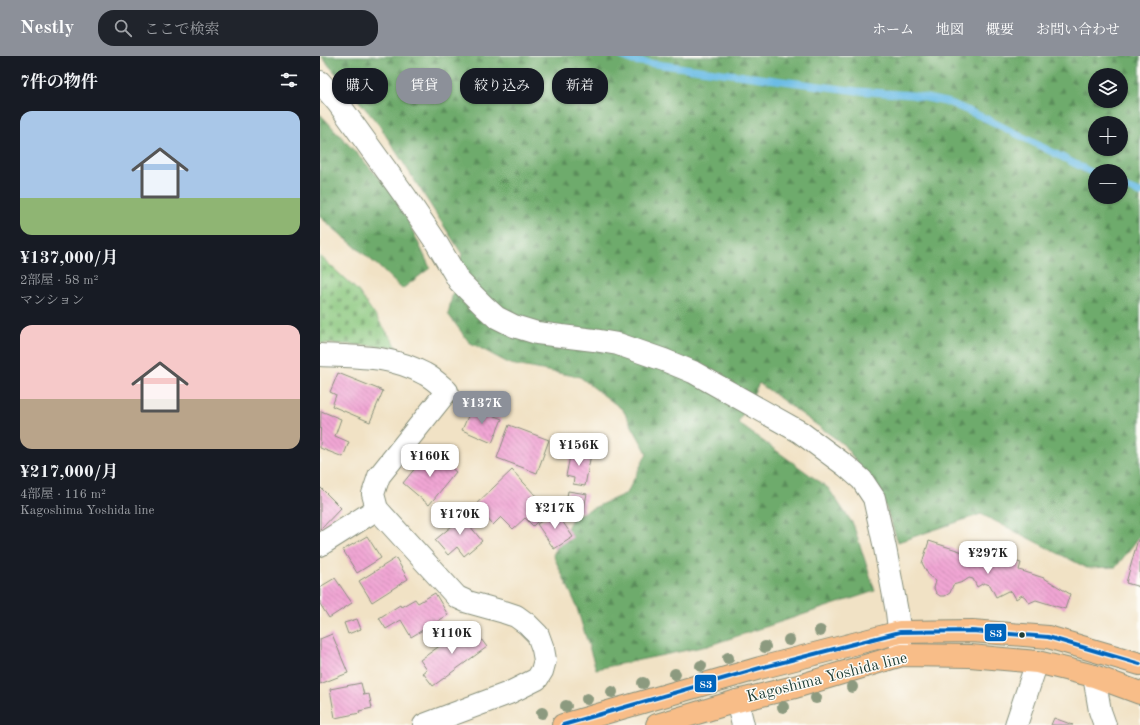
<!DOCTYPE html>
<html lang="ja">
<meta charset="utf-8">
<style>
:root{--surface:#171b24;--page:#20242c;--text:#f1f3f6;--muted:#9ea1a6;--accent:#8c9099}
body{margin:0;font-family:"Old Standard TT","Noto Serif JP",serif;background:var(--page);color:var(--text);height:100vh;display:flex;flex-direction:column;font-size:15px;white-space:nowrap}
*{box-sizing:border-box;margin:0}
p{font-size:13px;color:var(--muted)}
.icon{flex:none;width:22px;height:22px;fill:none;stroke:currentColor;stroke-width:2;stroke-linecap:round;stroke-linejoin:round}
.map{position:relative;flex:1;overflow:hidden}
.side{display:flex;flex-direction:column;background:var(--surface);width:320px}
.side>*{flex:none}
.banner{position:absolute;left:12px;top:12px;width:380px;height:36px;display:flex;gap:8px}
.buttons{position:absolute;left:768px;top:12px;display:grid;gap:8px}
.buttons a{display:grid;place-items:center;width:40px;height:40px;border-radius:50%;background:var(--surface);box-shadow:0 1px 3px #0004;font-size:20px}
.price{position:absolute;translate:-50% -34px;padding:0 9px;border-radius:8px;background:#fff;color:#222;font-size:13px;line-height:26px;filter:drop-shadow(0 1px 2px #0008)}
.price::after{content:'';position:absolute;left:50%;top:24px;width:12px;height:9px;margin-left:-6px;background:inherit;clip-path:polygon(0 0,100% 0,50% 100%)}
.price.current{background:var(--accent);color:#fff}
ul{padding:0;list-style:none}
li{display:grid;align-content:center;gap:8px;height:212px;padding:0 20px}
li span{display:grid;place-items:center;height:124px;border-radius:12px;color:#555}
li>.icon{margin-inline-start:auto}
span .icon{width:72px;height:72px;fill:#fffc;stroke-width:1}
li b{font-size:17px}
h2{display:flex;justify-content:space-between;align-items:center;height:48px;padding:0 20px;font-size:17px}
.tag{padding:0 14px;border-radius:16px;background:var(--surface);box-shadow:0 1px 3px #0004;font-size:14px;line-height:36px}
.tag.current{background:var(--accent);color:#fff}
header{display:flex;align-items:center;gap:24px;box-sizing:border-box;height:56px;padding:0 20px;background:var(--accent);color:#fff}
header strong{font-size:19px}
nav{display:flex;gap:22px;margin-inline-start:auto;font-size:14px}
.search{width:280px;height:36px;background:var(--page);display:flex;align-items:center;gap:10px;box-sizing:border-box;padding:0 14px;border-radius:16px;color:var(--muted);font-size:15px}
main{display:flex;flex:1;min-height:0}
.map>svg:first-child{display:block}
.forest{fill:url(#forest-firs);stroke:#467450;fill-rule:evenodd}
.cemetery{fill:url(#cemetery-stones);stroke:#548258}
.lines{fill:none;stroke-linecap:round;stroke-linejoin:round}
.stream{stroke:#6abce5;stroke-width:7}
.building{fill:url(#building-back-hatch)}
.minor-casing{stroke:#88907c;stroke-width:24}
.major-casing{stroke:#88907c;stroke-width:24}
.minor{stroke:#fff;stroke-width:22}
.major{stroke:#f8bd88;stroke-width:22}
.bus-1-casing{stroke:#fdfcf7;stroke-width:7}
.bus-1{stroke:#0065bd;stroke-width:4}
.tree{fill:#8c9a7f}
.bus-dot{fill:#1f3d34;stroke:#fdfcf7;stroke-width:1.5}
.labels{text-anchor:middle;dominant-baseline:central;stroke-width:3;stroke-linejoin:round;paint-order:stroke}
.street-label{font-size:16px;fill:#1f3d34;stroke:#fdfcf7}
.line-badge{stroke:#fdfcf7;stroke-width:1.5}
.badge-label{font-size:11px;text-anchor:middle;font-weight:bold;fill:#fff}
</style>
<header>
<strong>Nestly</strong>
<div class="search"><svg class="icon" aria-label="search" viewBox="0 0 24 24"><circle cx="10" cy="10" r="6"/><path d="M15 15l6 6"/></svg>ここで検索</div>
<nav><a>ホーム</a><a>地図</a><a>概要</a><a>お問い合わせ</a></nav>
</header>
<main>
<section class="side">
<h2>7件の物件<svg class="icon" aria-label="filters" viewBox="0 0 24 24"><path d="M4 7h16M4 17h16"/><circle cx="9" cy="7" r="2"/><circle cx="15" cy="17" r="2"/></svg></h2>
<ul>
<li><span style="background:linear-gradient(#a9c7e8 70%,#8fb573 0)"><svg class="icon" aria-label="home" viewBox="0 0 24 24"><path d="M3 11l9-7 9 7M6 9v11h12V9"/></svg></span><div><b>¥137,000/月</b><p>2部屋 · 58 m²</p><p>マンション</p></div></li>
<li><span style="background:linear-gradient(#f6c9c9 60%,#b9a48a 0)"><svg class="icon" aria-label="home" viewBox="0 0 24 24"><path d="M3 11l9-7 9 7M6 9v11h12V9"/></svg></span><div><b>¥217,000/月</b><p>4部屋 · 116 m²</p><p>Kagoshima Yoshida line</p></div></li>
</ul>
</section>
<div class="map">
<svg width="820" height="669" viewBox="0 0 820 669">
<defs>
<pattern id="forest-firs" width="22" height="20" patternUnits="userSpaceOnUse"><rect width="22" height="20" fill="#6eab6c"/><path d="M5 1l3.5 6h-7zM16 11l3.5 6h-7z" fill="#5a8c5a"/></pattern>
<pattern id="cemetery-stones" width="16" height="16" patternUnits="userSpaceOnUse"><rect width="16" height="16" fill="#88c67c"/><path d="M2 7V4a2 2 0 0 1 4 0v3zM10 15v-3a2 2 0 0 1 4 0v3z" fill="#6fa266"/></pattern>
<pattern id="building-back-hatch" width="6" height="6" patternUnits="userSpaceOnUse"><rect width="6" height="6" fill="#f1a6d4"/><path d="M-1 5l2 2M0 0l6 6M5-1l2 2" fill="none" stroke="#c388ad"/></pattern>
</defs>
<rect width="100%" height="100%" fill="#fdfcf7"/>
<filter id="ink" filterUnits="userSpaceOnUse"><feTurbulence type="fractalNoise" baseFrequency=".025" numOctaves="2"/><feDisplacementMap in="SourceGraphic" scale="8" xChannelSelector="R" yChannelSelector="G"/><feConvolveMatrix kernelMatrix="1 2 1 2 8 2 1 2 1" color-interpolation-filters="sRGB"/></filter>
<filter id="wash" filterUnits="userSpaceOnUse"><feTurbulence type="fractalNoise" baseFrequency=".012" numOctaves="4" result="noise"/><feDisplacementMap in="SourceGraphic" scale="16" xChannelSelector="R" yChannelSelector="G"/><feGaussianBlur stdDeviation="0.9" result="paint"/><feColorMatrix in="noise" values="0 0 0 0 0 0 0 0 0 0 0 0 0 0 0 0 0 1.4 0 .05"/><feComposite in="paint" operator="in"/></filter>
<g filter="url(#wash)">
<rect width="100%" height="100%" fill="#f1e2c5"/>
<!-- forest -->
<g class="forest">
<path d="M1,0H820V480L796,511L767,512L661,458L578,486L561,438L523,388L439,327L418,367L508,432L533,468L555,535L387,590L276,613L255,546L233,499L253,461L307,437L327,397L303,354L260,321L190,308L149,286L128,258L142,198L59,69ZM775,19H801V45H775ZM775,67H801V93H775ZM775,115H801V141H775Z"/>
<path d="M0,58L77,141L110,212L82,233L57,209L0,161Z"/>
</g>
<!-- cemetery -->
<path class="cemetery" d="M0,200L38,235L77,291L0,287Z"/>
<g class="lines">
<!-- stream -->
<g class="stream">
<path d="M301,0L313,5L537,35L592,39L630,47L667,63L775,118"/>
<path d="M801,130L820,137"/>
</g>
</g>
<g id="blocks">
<!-- building -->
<g class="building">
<path d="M18,317L63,335L50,366L12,350L16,339L10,336Z"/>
<path d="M152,351L182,363L172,387L142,374Z"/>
<path d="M1,355L21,363L15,380L29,386L23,401L0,392Z"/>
<path d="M189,369L229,384L217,417L177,402Z"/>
<path d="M110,394L136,416L109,449L83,427Z"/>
<path d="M251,395L271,398L265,430L253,428L254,422L246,420Z"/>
<path d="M192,414L229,454L213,470L205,462L193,473L181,461L173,469L155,449Z"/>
<path d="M0,431L21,452L0,474Z"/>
<path d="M248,435L267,438L263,456L245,452Z"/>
<path d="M149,456L157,465L150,470L162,485L144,500L137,491L128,499L115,484Z"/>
<path d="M236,456L253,481L234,493L217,468Z"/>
<path d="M47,480L61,502L37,517L23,494Z"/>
<path d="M818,483L820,484V531L806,527Z"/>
<path d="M609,485L646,497L648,490L701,507L699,514L724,522L750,538L745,553L716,544L709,547L705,541L702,539L696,543L692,536L688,535L676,541L670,529L664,527L657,531L653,523L649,522L643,526L633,529L630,537L625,540H620L616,537L614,532L616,525L609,520L602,507Z"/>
<path d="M76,502L88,523L52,546L39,525Z"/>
<path d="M15,522L32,547L9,562L0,548V531Z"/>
<path d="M115,537L128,559L91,581L81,564L66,573L59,562L80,549L81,551L95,543L98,547Z"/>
<path d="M37,563L41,573L28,578L24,567Z"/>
<path d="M150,568L167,591L113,630L103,617L107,614L100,604Z"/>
<path d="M12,578L28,617L0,628V583Z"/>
<path d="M41,627L44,639L49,638L52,652L39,655L40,657L15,662L10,633Z"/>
<path d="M734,662L753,669H731Z"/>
</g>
</g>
</g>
<g filter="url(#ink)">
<use href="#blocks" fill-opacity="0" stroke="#88907c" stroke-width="1"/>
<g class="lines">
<defs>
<g id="minor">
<path d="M0,26L18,47L85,140L116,186L139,225L165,251L176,261L194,270L217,277L274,284L298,288L344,304L373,316L480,376L526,410L542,424L554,442L565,492L577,556L582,599"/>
<path d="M0,299C39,301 70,299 105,318C113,322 120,329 127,335L59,420L53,438L57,453L137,541L148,546L184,556L196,560L207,568L218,579L223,593L225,604L222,615L217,623L189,637L104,669"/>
<path d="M0,489L57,453"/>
<path d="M774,620L780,655L785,669"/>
<path d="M417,645L423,669"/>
<path d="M696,669L717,606"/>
</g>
<g id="major">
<path d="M243,669L440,612L580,576L652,575L728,581L820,608"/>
<path d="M337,669L417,645L475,631L582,599L650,600L717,606L774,620L820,637"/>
</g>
</defs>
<!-- minor casing -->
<use href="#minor" class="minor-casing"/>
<!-- major casing -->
<use href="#major" class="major-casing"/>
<!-- minor -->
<use href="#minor" class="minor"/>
<!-- major -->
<use href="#major" class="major"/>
<defs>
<path id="bus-1" d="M243,669L440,612L580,576L652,575L728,581L820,608"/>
</defs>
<!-- bus-1 casing -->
<use href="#bus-1" class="bus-1-casing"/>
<!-- bus-1 -->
<use href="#bus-1" class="bus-1"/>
</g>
<!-- trees -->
<g class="tree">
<circle cx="500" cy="575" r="6"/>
<circle cx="469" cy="584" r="6"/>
<circle cx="445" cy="591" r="6"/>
<circle cx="408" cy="602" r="6"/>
<circle cx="381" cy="610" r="6"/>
<circle cx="355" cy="618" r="6"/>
<circle cx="323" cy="627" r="6"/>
<circle cx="532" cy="631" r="6"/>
<circle cx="292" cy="636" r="6"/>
<circle cx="496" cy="642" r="6"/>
<circle cx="267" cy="643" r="6"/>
<circle cx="246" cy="650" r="6"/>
<circle cx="463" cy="651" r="6"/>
<circle cx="222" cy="657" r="6"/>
</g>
</g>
<!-- markers -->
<circle class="bus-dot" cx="702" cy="579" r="3.5"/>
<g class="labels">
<!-- street labels -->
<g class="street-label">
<text transform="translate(507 622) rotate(-14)">Kagoshima Yoshida line</text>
</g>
</g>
<g class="line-badge">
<rect x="664" y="567" width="23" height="19" rx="4" fill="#0065bd"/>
<rect x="374" y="618" width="23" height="19" rx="4" fill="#0065bd"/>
</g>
<g class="badge-label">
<text x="676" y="581">83</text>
<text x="386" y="632">83</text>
</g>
</svg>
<div class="buttons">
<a><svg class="icon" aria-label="layers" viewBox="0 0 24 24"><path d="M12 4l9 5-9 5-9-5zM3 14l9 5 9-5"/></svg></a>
<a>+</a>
<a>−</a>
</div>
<b class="price current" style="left:162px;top:369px">¥137K</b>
<b class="price" style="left:259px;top:411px">¥156K</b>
<b class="price" style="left:110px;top:422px">¥160K</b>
<b class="price" style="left:235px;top:474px">¥217K</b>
<b class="price" style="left:140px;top:480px">¥170K</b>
<b class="price" style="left:668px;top:519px">¥297K</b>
<b class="price" style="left:132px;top:599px">¥110K</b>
<div class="banner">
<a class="tag">購入</a>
<a class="tag current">賃貸</a>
<a class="tag">絞り込み</a>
<a class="tag">新着</a>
</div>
</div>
</main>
